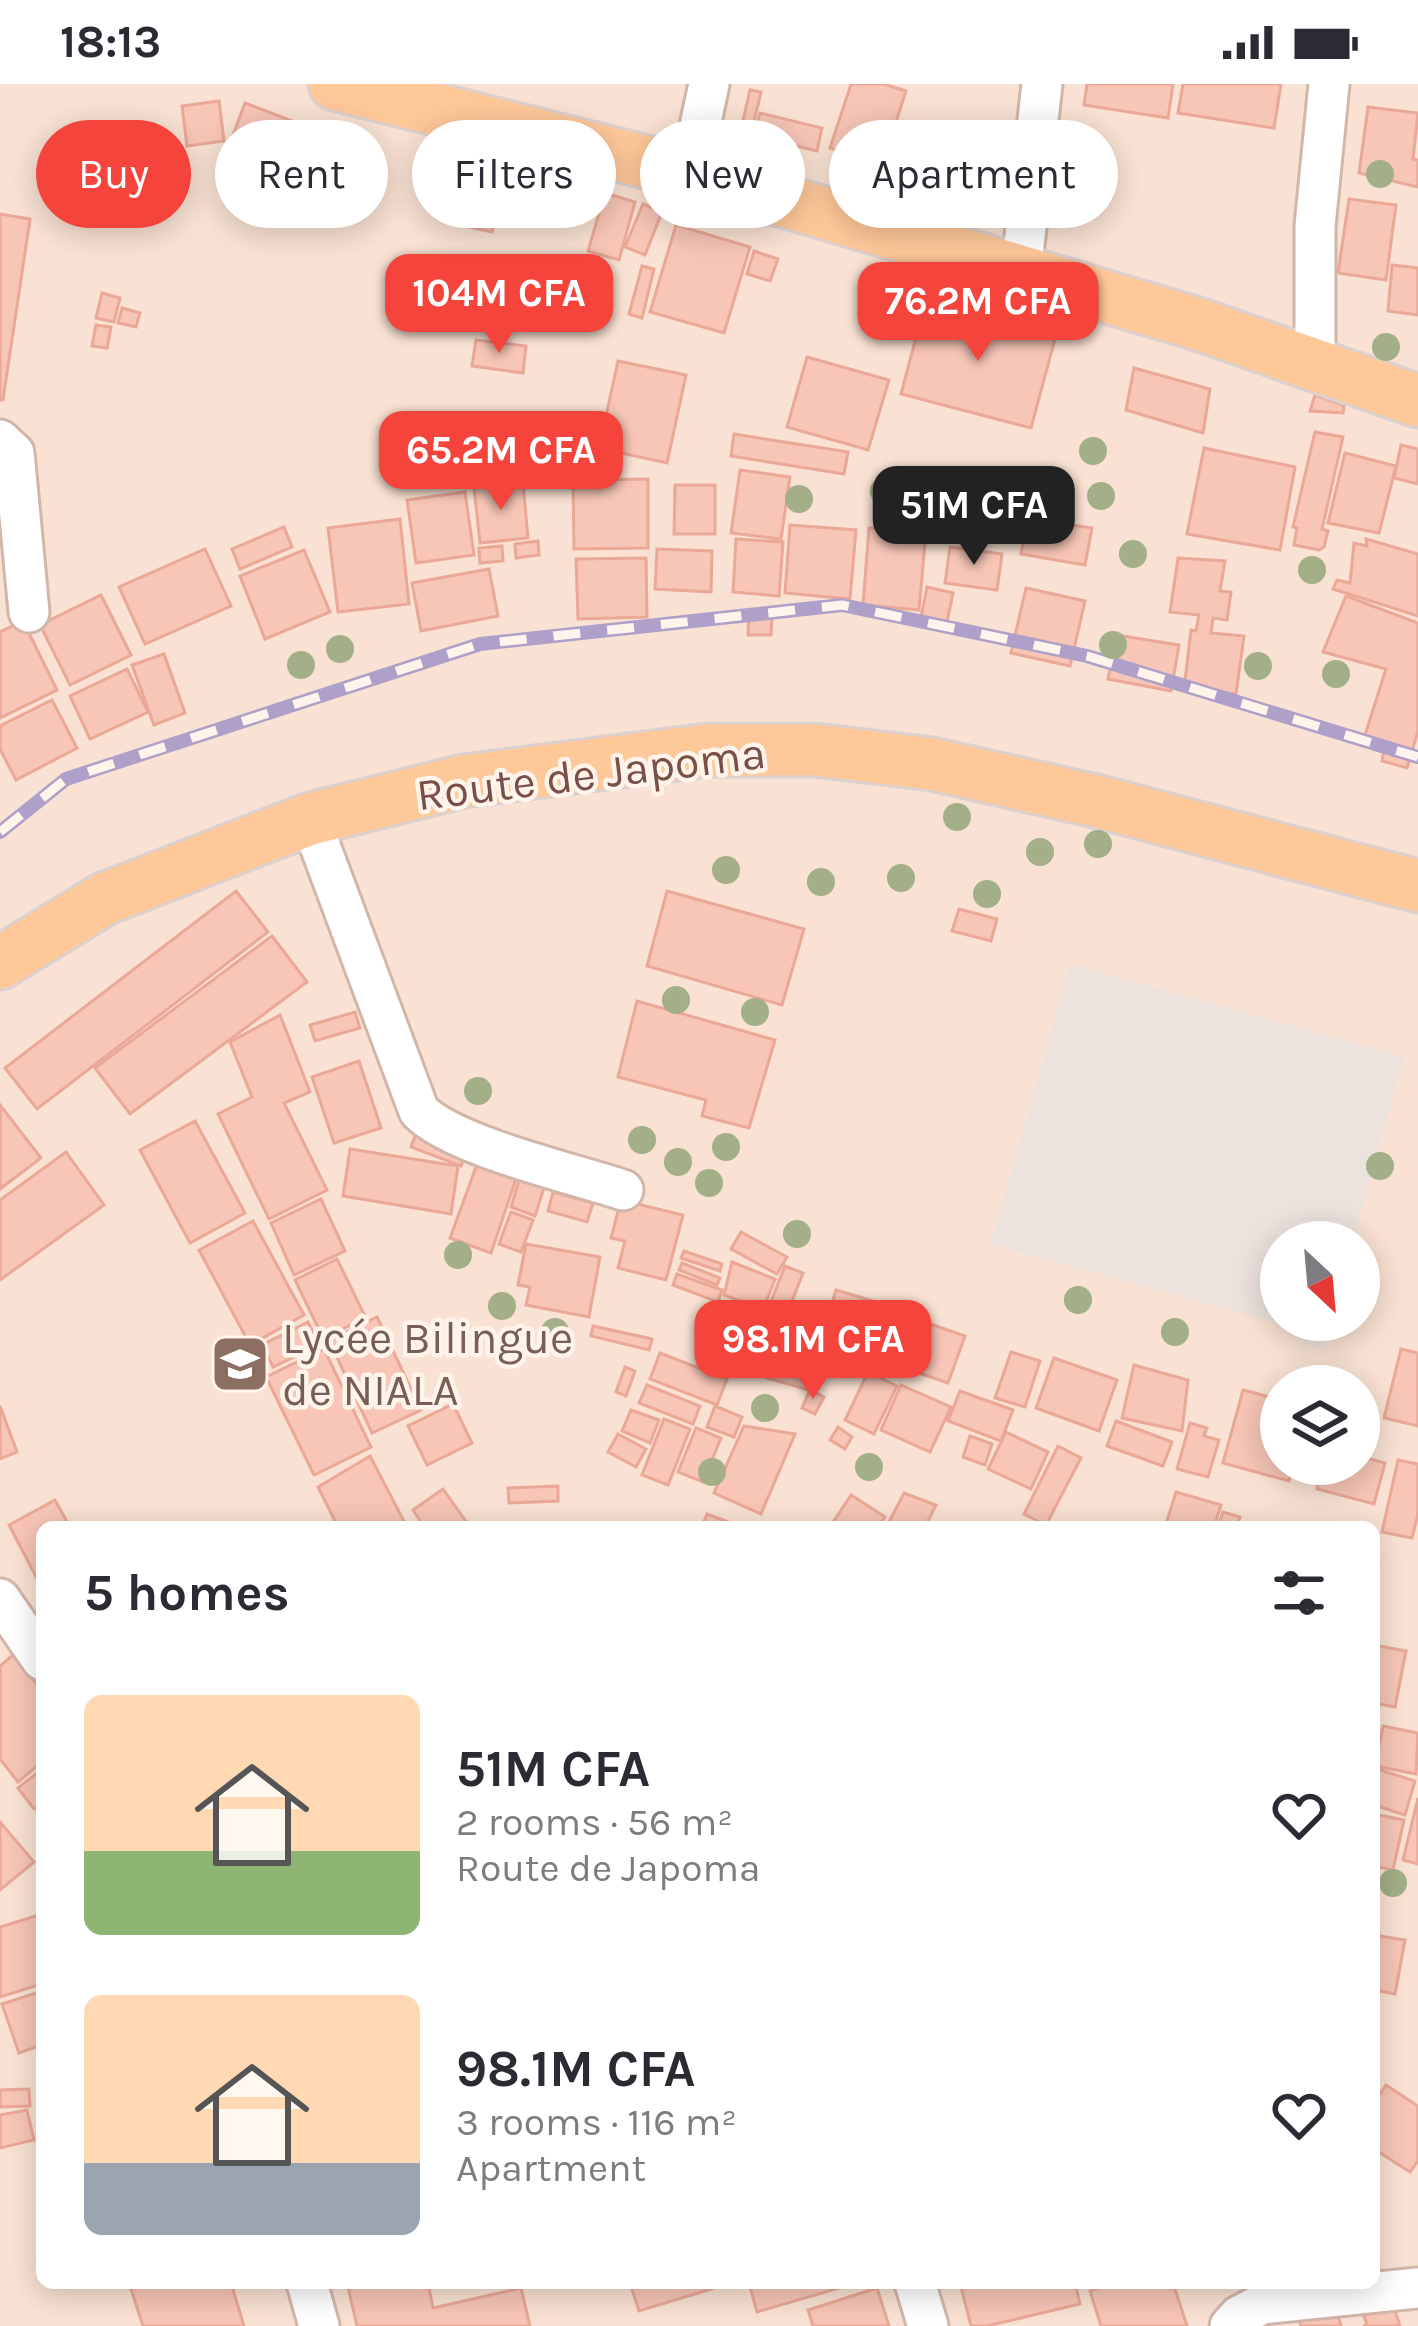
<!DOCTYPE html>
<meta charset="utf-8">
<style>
:root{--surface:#fff;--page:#f7f7f7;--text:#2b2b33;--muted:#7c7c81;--accent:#f5443b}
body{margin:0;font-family:Karla,sans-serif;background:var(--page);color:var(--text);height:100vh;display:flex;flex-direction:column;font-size:45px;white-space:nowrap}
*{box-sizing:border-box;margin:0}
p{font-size:39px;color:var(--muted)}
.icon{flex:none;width:66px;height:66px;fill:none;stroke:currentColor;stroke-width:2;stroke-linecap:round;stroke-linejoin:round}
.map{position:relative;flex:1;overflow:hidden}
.drawer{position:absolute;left:36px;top:1437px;width:1344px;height:768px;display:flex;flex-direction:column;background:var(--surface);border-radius:18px;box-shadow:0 6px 30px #0003}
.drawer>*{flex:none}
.guide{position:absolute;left:36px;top:36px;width:1347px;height:108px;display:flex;gap:24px}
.needle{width:78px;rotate:154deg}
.controls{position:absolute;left:1260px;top:1137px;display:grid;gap:24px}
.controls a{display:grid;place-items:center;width:120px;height:120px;border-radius:50%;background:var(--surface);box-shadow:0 6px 30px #0003;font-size:60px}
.price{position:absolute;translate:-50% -102px;padding:0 27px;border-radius:24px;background:var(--accent);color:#fff;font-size:39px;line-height:78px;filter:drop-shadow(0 3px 6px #0008)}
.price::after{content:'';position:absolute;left:50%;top:72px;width:36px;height:27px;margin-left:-18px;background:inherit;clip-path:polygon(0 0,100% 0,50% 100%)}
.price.selected{background:#222;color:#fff}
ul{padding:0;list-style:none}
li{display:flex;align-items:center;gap:36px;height:300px;padding:0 48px}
li span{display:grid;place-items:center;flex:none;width:336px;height:240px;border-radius:18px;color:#555}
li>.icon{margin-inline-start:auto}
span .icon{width:144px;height:144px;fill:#fffc;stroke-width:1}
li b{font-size:51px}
h2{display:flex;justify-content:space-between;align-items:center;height:144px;padding:0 48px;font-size:51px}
.chip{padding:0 42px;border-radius:54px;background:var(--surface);box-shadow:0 6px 30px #0003;font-size:42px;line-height:108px}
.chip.selected{background:var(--accent);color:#fff}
.status{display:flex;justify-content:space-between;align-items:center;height:84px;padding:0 60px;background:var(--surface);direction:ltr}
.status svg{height:33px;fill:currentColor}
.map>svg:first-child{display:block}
.residential{fill:#f9e2d3;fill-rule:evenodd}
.industrial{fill:#ede3de}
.building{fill:#f7c6b7;stroke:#eba896;stroke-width:3}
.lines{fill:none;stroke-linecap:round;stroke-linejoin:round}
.minor-casing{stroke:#d3b6aa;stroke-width:45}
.major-casing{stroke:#dcd1cf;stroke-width:57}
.minor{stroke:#fff;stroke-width:39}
.major{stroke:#ffc899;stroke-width:51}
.rail-casing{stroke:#afa0c9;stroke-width:14}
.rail{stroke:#fff4eb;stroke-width:9;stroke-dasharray:27;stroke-linecap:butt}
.tree{fill:#a3af86}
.labels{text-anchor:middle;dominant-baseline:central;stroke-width:9;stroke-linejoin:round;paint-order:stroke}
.street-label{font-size:45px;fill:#794f46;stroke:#fff4eb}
.education-label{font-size:45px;fill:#785e54;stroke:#fff4eb;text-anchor:start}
</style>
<div class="status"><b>18:13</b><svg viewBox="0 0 49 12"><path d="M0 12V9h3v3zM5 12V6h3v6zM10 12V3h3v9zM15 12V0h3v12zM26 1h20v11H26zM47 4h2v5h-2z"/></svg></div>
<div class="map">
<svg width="1418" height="2242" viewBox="0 0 1418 2242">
<rect width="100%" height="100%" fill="#ffefe3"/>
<!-- residential -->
<path class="residential" d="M0,0H1418V2242H0ZM1281,1158H1359V1236H1281ZM1281,1302H1359V1380H1281ZM42,1443H1374V2199H42Z"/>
<!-- industrial -->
<path class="industrial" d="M1070,880L1404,973L1353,1158H1281V1236H1332L1323,1266L1303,1261L1306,1247L991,1160Z"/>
<!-- building -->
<g class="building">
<path d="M851,0H884L906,7L885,72L852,62L850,70L830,64Z"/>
<path d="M1087,0H1173L1168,34L1084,21Z"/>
<path d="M1183,0H1281L1274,44L1178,29Z"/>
<path d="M750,6L761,8L752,46L741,45Z"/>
<path d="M219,17L224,57L187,62L182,22Z"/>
<path d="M245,19L308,43L292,83L230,59Z"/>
<path d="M1368,23L1418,29L1413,75L1418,76V103L1359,89Z"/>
<path d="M760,29L822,44L817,67L754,52Z"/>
<path d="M894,54L929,65L915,105L880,93Z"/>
<path d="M78,71L134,80L126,127L70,117Z"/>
<path d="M605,109L635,118L619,176L588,167Z"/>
<path d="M1349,115L1396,121L1386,196L1338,189Z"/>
<path d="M467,116L498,124L492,148L460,141Z"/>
<path d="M643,120L662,128L645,171L625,163Z"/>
<path d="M0,130L30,135L3,316H0Z"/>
<path d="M676,141L750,163L724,249L650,228Z"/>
<path d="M754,167L778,175L770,197L747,190Z"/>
<path d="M1392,181L1418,184V231L1388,227Z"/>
<path d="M642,182L654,185L642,234L629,230Z"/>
<path d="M102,209L120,214L114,238L96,234Z"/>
<path d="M926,216L1056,251L1031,344L901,310Z"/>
<path d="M122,224L140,229L136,243L118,239Z"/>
<path d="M96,241L111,243L107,264L92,262Z"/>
<path d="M476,256L526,262L523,289L472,282Z"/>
<path d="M807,273L889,296L868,366L787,343Z"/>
<path d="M618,277L686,291L667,379L599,364Z"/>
<path d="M1134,284L1210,305L1203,349L1126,326Z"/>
<path d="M1315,311L1344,321L1343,329L1310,327Z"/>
<path d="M1315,348L1343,353L1322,445L1328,447L1324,463L1319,466L1294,461L1297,444L1293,443Z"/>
<path d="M734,350L848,368L844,390L731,372Z"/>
<path d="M1401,361L1418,365V400L1394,394Z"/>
<path d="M1204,364L1295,383L1280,466L1187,450Z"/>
<path d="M1345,369L1396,382L1379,449L1328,439Z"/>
<path d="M740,386L790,393L781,455L731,449Z"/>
<path d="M895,386L941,393L935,441L888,434Z"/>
<path d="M648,395V464L574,465L573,396Z"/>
<path d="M523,399L528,454L480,459L474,404Z"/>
<path d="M950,399L1020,405L1016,458L945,452Z"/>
<path d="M675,401H715V450H674Z"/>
<path d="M465,408L474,471L416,479L407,416Z"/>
<path d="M1028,434L1092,444L1085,481L1021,470Z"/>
<path d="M400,435L409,520L338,528L328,444Z"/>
<path d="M790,441L856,446L850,515L785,509Z"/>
<path d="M284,443L292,463L240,485L232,465Z"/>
<path d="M869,444L926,448L919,526L863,521Z"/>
<path d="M736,455L783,458L779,512L733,508Z"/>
<path d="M1366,455L1418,470V532L1333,505L1337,496L1350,499L1354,459L1367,462Z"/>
<path d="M538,457L539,471L516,474L515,460Z"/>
<path d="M502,462L503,477L480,479L479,464Z"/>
<path d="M950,463L1002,470L997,506L945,499Z"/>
<path d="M205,465L231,522L145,560L119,503Z"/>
<path d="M657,465L712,467L711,508L655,505Z"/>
<path d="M304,466L330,528L265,555L240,492Z"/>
<path d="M646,474L647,533L578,535L576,475Z"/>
<path d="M1178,474L1225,477L1220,507L1231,508L1227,536L1213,534L1211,549L1244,552L1236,610L1184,605L1191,546L1196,547L1199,531L1170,528Z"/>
<path d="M489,485L498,532L421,547L412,499Z"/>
<path d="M927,503L953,509L947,538L921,533Z"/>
<path d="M1026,504L1085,517L1070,582L1011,569Z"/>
<path d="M101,511L131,571L70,601L40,541Z"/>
<path d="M1346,512L1418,539V647L1407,684L1382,677L1385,661L1364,654L1386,585L1323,568Z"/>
<path d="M749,529L772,530L771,551H748Z"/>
<path d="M23,537L57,606L0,634V548Z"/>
<path d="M1117,551L1179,561L1171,607L1108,595Z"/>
<path d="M164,570L185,629L154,641L132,581Z"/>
<path d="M127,585L148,628L90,655L70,612Z"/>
<path d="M52,616L77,664L16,696L0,665V642Z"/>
<path d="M236,807L268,848L37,1025L5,984Z"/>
<path d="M667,807L804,845L782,921L647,882Z"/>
<path d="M959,825L997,835L991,857L952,847Z"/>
<path d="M272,852L307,898L130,1030L95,984Z"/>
<path d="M637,917L775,956L749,1044L702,1032L706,1016L618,993Z"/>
<path d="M355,928L360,944L315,957L310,941Z"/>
<path d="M280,931L310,1008L284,1019L327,1106L269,1135L218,1030L252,1013L230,958Z"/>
<path d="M359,977L381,1044L334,1059L312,993Z"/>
<path d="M0,1021L41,1074L0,1105Z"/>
<path d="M195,1037L245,1129L190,1159L140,1066Z"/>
<path d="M419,1042L469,1061L461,1082L411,1063Z"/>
<path d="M350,1065L458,1082L451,1130L343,1112Z"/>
<path d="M66,1068L104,1121L0,1196V1116Z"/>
<path d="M479,1075L520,1083L491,1169L450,1154Z"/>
<path d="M524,1079L549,1088L535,1132L511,1123Z"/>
<path d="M553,1108L593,1119L587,1138L548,1127Z"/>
<path d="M321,1115L345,1167L294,1191L271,1139Z"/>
<path d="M621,1116L683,1131L666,1196L618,1184L625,1157L611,1154Z"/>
<path d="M511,1128L533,1136L521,1168L499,1160Z"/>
<path d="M253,1137L304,1231L250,1261L199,1166Z"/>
<path d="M741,1148L787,1173L777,1190L731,1165Z"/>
<path d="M526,1160L600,1173L589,1233L526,1221L530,1203L518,1201Z"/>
<path d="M684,1167L722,1180L720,1187L681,1174Z"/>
<path d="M337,1175L366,1234L323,1254L295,1196Z"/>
<path d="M732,1178L775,1195L763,1226L724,1211Z"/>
<path d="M682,1179L720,1194L717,1201L679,1186Z"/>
<path d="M785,1182L803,1189L785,1235L767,1228Z"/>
<path d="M677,1190L722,1206L718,1218L673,1201Z"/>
<path d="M836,1206L880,1219L866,1264L822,1252Z"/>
<path d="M885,1219L907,1226L893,1271L871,1265Z"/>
<path d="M377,1233L421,1326L372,1349L329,1256Z"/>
<path d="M722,1234L735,1237L728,1264L715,1261Z"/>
<path d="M913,1234L965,1252L948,1299L896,1281Z"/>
<path d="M308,1238L319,1261L273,1283L262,1261Z"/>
<path d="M593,1242L652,1255L649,1266L591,1252Z"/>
<path d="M777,1259L823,1272L812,1307L767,1294Z"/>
<path d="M324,1265L371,1363L314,1391L266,1293Z"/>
<path d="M1401,1265L1418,1269V1342L1384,1334Z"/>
<path d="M1011,1268L1040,1277L1025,1323L995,1314Z"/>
<path d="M660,1269L727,1295L717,1321L650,1295Z"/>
<path d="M1054,1274L1117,1296L1099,1347L1036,1324Z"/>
<path d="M1134,1281L1188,1296L1182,1347L1122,1334Z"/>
<path d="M625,1283L635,1287L626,1312L616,1308Z"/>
<path d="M868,1288L897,1302L874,1350L845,1336Z"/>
<path d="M647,1301L700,1322L693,1340L639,1319Z"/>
<path d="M901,1301L951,1323L930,1368L881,1346Z"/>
<path d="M810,1306L824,1313L815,1330L802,1324Z"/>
<path d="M1243,1306L1281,1316V1380H1293L1289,1397L1223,1379Z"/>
<path d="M960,1307L1013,1326L1001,1357L948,1337Z"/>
<path d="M453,1320L472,1359L427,1381L408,1342Z"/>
<path d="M0,1322L17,1368L0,1375Z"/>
<path d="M715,1322L742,1333L734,1353L707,1343Z"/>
<path d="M631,1326L659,1336L650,1359L622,1347Z"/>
<path d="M664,1335L690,1345L668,1401L642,1391Z"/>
<path d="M1116,1337L1172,1358L1163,1382L1107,1362Z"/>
<path d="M1190,1339L1207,1344L1204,1352L1219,1356L1208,1393L1177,1385Z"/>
<path d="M744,1342L795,1350L761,1430L714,1409Z"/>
<path d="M838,1343L852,1353L845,1365L830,1356Z"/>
<path d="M696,1344L721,1354L703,1398L678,1388Z"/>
<path d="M1006,1348L1048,1368L1031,1405L988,1385Z"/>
<path d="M618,1350L646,1365L636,1383L608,1368Z"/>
<path d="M970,1352L992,1360L985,1381L963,1373Z"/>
<path d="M1058,1362L1081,1374L1046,1441L1024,1430Z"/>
<path d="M370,1372L407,1443H338L318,1403Z"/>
<path d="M1359,1372L1385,1379L1374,1420L1317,1405L1323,1380H1359Z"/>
<path d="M1398,1376L1418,1380V1430L1412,1454L1382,1448Z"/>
<path d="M558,1402V1417L509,1419L508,1404Z"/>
<path d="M443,1405L470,1443H424L413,1426Z"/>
<path d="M1176,1408L1221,1421L1214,1443H1165Z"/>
<path d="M904,1409L936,1421L925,1443L888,1440Z"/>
<path d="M851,1411L885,1433L878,1443H830Z"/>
<path d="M55,1416L70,1443H42V1504L9,1441Z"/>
<path d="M1223,1428L1240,1433L1237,1443H1218Z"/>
<path d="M707,1430L739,1442L702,1443Z"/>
<path d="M1374,1561L1406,1567L1395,1623L1374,1619Z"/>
<path d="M13,1571L42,1607V1678L18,1698L0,1675V1582Z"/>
<path d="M1383,1642L1418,1649L1416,1690L1375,1682Z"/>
<path d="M1374,1684L1415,1697L1405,1731L1374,1721Z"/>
<path d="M42,1685V1719L34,1725L18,1704Z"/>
<path d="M1418,1714V1780L1403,1776Z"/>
<path d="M1374,1730L1404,1736L1393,1786L1374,1782Z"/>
<path d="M0,1738L34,1778L0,1806Z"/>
<path d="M42,1830V1900L0,1913V1843Z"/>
<path d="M1374,1851L1405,1856L1395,1910L1374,1906Z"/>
<path d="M42,1907V1961L19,1969L2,1920Z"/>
<path d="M1386,2001L1418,2022V2077L1410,2088L1374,2065V2019Z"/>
<path d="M29,2005L30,2022L0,2023V2006Z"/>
<path d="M27,2026L34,2056L0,2064V2031Z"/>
<path d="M129,2199H231L244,2242H143Z"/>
<path d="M347,2199H428L433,2224L521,2204L530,2242H357Z"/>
<path d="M630,2199H731L639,2227Z"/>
<path d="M749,2199H856L757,2228Z"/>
<path d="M960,2199H1075L1080,2220L987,2242H971Z"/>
<path d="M1113,2199H1173L1187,2242H1101L1090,2207Z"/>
<path d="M877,2204L889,2242H813L808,2226Z"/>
<path d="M1389,2208L1400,2242H1363L1367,2241L1359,2217Z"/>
<path d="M1336,2224L1341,2242H1301L1299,2236Z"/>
</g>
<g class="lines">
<defs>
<g id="minor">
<path d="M690,89L709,0"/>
<path d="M1021,188L1042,0"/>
<path d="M1315,280V142L1329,0"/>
<path d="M0,356L14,369L29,528"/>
<path d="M310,735L419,1027C453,1062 572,1089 623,1106"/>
<path d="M0,1515L42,1576"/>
<path d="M307,2199L319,2242"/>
<path d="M915,2199L928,2242"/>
<path d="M1230,2242L1239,2232L1262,2220L1418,2204"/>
</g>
<g id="major">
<path d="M335,0L690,89L1198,240L1418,317"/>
<path d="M0,879L104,815L310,735L464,697L708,666H815L932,680L1100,718L1418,802"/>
</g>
</defs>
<!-- minor casing -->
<use href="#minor" class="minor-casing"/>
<!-- major casing -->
<use href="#major" class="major-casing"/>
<!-- minor -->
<use href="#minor" class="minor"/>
<!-- major -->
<use href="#major" class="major"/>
<defs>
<path id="rail" d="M0,748L66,695L480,560L842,521L1087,572L1418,673"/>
</defs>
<!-- rail casing -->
<use href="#rail" class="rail-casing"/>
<!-- rail -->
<use href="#rail" class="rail"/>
</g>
<!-- trees -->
<g class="tree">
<circle cx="1380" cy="90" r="14"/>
<circle cx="1386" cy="263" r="14"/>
<circle cx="1093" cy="367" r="14"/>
<circle cx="884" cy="407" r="14"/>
<circle cx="1101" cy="412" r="14"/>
<circle cx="799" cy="415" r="14"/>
<circle cx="1034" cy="419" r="14"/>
<circle cx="1133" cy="470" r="14"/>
<circle cx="1312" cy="486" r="14"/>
<circle cx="1113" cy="561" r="14"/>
<circle cx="340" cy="565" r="14"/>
<circle cx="301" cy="581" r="14"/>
<circle cx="1258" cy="582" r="14"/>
<circle cx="1336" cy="590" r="14"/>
<circle cx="957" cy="733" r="14"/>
<circle cx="1098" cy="760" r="14"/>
<circle cx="1040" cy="768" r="14"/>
<circle cx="726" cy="786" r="14"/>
<circle cx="901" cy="794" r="14"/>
<circle cx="821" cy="798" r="14"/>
<circle cx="987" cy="810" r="14"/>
<circle cx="676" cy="916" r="14"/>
<circle cx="755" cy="928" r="14"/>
<circle cx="478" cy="1007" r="14"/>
<circle cx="642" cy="1056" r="14"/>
<circle cx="726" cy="1063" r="14"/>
<circle cx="678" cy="1078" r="14"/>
<circle cx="1380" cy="1082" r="14"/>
<circle cx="709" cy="1099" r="14"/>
<circle cx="797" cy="1150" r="14"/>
<circle cx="458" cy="1171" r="14"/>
<circle cx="1078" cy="1216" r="14"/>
<circle cx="502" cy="1222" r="14"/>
<circle cx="555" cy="1248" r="14"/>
<circle cx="1175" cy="1248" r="14"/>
<circle cx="765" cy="1324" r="14"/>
<circle cx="869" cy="1383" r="14"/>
<circle cx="712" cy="1388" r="14"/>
<circle cx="1393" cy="1799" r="14"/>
</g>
<!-- icons -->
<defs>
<symbol id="school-square" viewBox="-11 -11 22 22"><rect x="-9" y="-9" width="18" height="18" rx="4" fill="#8d6e63" stroke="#fff4eb"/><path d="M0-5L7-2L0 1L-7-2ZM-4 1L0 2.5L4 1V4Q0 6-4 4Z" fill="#fff"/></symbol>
</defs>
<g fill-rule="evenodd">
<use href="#school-square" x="207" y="1247" width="66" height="66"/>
</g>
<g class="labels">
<!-- street labels -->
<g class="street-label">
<text transform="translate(591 690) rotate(-7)">Route de Japoma</text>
</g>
<!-- education labels -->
<g class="education-label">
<text x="282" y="1254">Lycée Bilingue<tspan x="282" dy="52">de NIALA</tspan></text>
</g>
</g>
</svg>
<div class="controls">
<a><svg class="needle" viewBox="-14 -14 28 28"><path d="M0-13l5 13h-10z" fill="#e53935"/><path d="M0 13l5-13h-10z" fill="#7c7c81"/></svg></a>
<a><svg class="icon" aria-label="layers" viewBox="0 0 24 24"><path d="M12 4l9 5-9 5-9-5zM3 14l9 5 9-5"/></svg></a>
</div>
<b class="price" style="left:499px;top:272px">104M CFA</b>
<b class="price" style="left:978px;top:280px">76.2M CFA</b>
<b class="price" style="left:501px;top:429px">65.2M CFA</b>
<b class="price selected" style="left:974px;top:484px">51M CFA</b>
<b class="price" style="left:813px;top:1318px">98.1M CFA</b>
<div class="guide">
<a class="chip selected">Buy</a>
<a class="chip">Rent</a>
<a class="chip">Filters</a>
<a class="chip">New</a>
<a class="chip">Apartment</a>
</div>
<section class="drawer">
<h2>5 homes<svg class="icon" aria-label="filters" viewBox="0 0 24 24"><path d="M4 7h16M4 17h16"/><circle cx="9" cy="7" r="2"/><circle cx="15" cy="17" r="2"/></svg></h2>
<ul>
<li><span style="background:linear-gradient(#ffd9b3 65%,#8fb573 0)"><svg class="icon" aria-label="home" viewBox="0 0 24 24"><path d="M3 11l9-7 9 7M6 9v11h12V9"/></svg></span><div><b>51M CFA</b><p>2 rooms · 56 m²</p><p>Route de Japoma</p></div><svg class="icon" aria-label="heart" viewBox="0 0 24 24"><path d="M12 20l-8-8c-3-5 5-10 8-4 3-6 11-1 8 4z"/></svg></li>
<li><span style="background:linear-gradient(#ffd9b3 70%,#9aa5b1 0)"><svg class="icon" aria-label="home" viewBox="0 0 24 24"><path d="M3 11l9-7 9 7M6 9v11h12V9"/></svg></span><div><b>98.1M CFA</b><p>3 rooms · 116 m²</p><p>Apartment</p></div><svg class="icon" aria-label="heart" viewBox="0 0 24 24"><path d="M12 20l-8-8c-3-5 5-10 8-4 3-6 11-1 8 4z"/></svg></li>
</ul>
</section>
</div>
